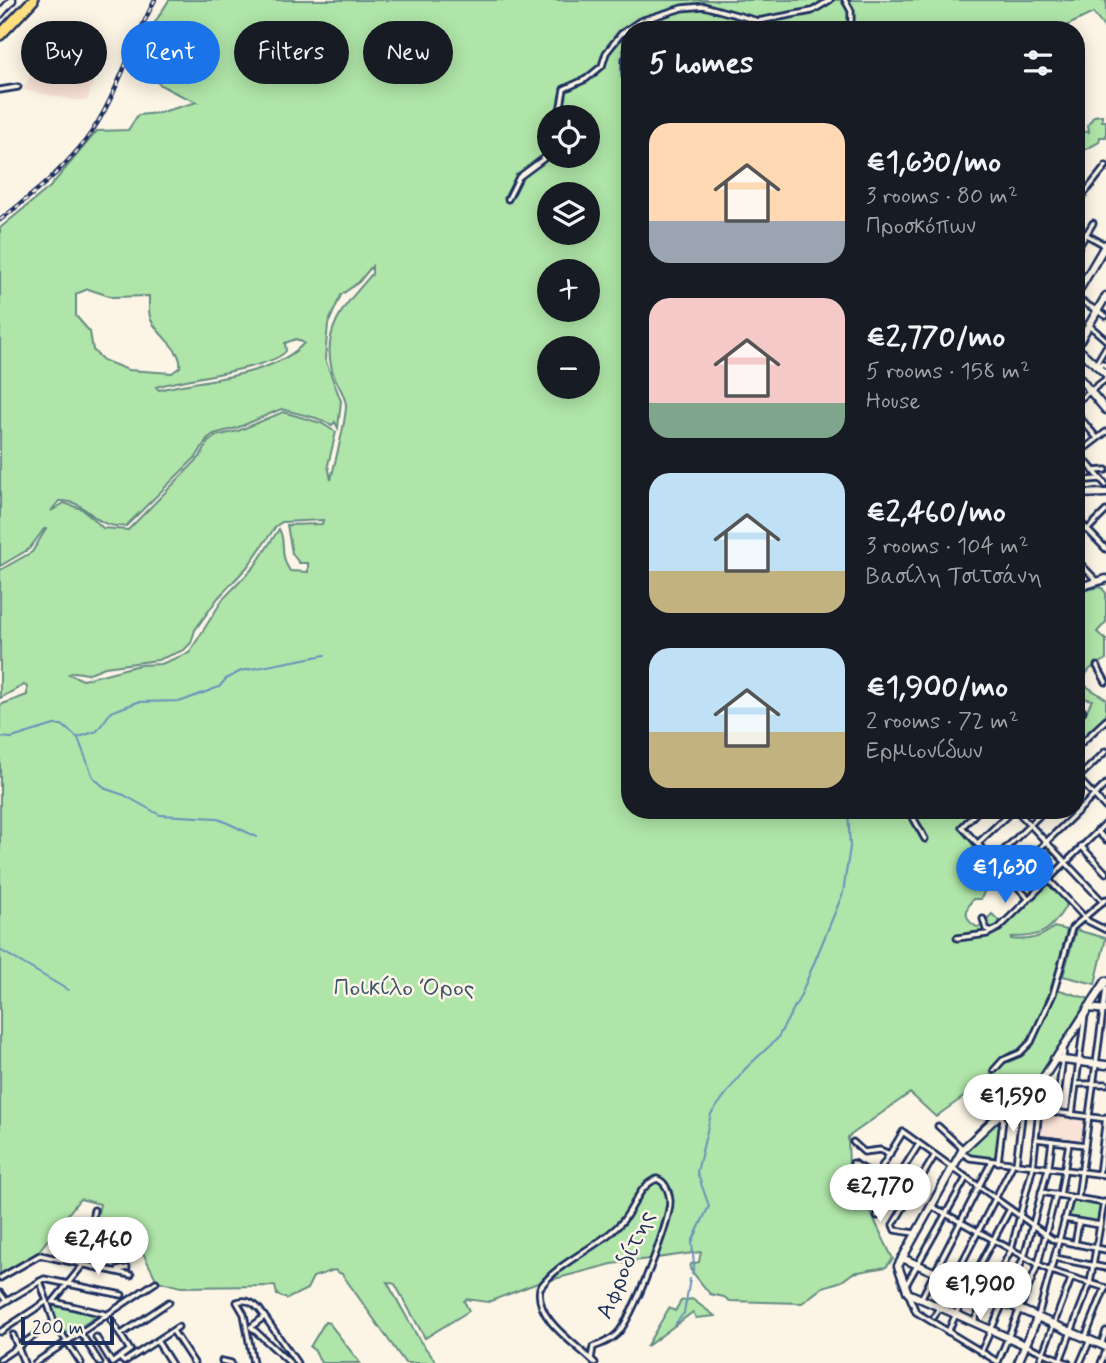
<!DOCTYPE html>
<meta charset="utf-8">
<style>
:root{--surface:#171b24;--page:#242831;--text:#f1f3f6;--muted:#9ea1a6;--accent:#1a73e8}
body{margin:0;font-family:Mynerve,sans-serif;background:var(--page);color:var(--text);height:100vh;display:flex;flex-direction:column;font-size:26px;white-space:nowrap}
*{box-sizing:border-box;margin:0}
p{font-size:23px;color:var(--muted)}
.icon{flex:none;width:38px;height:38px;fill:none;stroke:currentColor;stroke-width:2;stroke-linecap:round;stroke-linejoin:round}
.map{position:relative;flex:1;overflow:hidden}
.details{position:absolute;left:621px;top:21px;width:464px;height:798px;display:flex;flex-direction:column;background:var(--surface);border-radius:28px;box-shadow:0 4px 18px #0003}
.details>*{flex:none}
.hud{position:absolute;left:21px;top:21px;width:495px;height:63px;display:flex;gap:14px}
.buttons{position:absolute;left:537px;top:105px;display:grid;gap:14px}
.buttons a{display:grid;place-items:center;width:63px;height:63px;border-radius:50%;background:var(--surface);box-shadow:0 4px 18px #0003;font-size:35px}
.scale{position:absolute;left:21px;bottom:18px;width:93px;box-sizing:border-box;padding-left:7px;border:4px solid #1b2f5e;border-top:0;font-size:19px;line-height:24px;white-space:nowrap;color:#1b2f5e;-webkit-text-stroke:5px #fcf5e5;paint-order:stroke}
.price{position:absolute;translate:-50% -60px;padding:0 16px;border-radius:24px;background:#fff;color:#222;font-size:23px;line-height:46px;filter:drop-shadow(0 2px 4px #0008)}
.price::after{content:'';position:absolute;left:50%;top:42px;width:21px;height:16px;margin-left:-10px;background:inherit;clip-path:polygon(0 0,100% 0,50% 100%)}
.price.selected{background:var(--accent);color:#fff}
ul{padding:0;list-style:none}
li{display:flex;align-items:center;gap:21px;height:175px;padding:0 28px}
li span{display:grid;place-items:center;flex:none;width:196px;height:140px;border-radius:21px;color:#555}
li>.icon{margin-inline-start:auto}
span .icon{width:84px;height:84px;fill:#fffc;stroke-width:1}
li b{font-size:30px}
h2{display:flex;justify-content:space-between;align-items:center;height:84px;padding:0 28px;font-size:30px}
.pill{padding:0 24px;border-radius:32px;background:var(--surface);box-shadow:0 4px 18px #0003;font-size:24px;line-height:63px}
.pill.selected{background:var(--accent);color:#fff}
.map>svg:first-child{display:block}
.built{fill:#f9e2d6}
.green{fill:#afe5a8;stroke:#658a83;stroke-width:2;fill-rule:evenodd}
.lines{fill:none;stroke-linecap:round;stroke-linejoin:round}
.stream{stroke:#6b90bd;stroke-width:2}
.street-casing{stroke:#1b2f5e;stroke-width:9}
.secondary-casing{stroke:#1b2f5e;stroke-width:11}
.highway-casing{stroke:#1b2f5e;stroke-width:14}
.street{stroke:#fcf5e5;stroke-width:3.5}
.secondary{stroke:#fcf5e5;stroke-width:6}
.highway{stroke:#fddf80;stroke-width:9}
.rail-casing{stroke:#1b2f5e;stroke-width:4.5}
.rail{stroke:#fcf5e5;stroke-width:2;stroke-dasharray:5;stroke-linecap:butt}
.labels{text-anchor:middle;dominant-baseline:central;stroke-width:5;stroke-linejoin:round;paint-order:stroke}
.park-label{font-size:24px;fill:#39536d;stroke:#fcf5e5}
.street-label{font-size:24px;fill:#1b2f5e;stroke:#fcf5e5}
</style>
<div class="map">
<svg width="1106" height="1363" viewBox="0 0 1106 1363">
<rect width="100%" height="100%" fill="#fcf5e5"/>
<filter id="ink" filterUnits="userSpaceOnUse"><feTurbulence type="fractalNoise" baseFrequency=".0143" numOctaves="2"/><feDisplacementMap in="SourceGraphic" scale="14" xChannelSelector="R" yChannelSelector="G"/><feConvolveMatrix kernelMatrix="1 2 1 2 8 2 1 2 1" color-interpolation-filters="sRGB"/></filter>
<g filter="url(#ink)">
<!-- built -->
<g class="built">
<path d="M59,35L67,46L97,69L87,100H74L23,90L39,57Z"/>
<path d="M1041,1113L1080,1118L1086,1121L1084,1143L1045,1138V1136L1039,1135Z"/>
</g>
<!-- green -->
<g class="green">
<path d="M169,0H1106V30L1093,13L1058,30H630V810H976L959,828L994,869L981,899H973C964,910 964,920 977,927L985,925V921L992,914L1000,922L1001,930L1048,883L1067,904C1051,930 1045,937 1011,937V939C1028,941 1041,938 1054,927L1067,930L1053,988L1090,999L1042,1075L1017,1096L991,1074C975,1092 954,1102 936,1117L910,1093L848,1137L849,1167L893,1259L886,1267L853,1273L842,1281L823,1287L802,1303L730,1301L724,1297L710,1294L690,1269L691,1264L699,1262L701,1252L612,1264L535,1284L488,1302L466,1299L464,1301L469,1311L425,1338L395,1284L387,1282L420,1341L437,1363H405L342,1274L334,1270L313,1277L307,1289L287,1299L277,1295L275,1286L181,1287L157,1281L134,1235H110L106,1245L91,1243L100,1204L80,1199L34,1257L0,1276V705L27,695V687L24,685L0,698V570L32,552L46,529H44L29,549L0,566V228L50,187L97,131L128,130L138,115L158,113L197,102C169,90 144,84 139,48ZM550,117H588V156H550ZM550,194H588V233H550ZM372,266V274C347,303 321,328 332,370C335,382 345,393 346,405C346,424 335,460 331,480L328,465L336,432L321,423L283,412L238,431L216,436L208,442L200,457L128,530L103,528L82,509L64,503L51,511L59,501C92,500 89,529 126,526L197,456L207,439L214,434L237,428L281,409L316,418L332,425L335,422L338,428L341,401L325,359L328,324L341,295L359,282ZM550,271H588V310H550ZM88,289L112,297L149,296C149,304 148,313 151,320C159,337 183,350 180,367L172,373L128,370L103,360L93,350L90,332L76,316V294ZM296,339L304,343C274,377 201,379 159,390L156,387C182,378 272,369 286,351L285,343ZM550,348H588V387H550ZM323,520L322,524L287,525L292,553L299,563H308V572L290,571C278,553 287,542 279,529L254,567L223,599L189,653L161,664L139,665L83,680L69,674L75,672L87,674L105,667L158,660L184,650L191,643L195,630L218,598L248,566L276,526L282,522Z"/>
<path d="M1102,115V121H1106V137H1100L1099,142L1083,151L1076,147L1083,138L1076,142V131L1089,132L1088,125L1094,116Z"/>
<path d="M1101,587L1106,593V622L1097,632L1106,640V659L1090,669L1080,682L1106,699V717L1084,739L1076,732V721L1087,710L1092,700L1076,696V592Z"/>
<path d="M1076,930L1106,938L1095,984L1063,976Z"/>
<path d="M997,1121L1000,1123L995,1159L970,1156L966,1150Z"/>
<path d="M1071,1200L1102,1204L1098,1223L1067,1218Z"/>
<path d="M692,1299L715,1316L696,1318L693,1312L646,1347L669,1308L675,1311L681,1301Z"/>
<path d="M54,1304H56L99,1314L78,1329L65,1334L51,1308Z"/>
<path d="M325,1322L329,1323L360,1363H321L315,1351L310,1347Z"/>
</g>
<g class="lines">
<!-- stream -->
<g class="stream">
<path d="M0,737L12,738L54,725H62L78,738L93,777L106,789L124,795L160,815L217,818L257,837"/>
<path d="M79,737L97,731L111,712L138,702L182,701L219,687L226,679L241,671L325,655"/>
<path d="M0,950L68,990"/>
<path d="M692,1274L694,1266L692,1242L709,1206L697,1172L711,1114L745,1069L777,1039L800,997L843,893L850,847L848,810"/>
<path d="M676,1323L684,1313L690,1279"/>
</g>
<defs>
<g id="street">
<path d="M845,0L851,11V30"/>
<path d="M651,18L653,30"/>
<path d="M630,39H627V58L630,59"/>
<path d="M625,59V76H630"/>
<path d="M0,90L18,87"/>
<path d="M559,117L564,89L586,79L602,66L606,53L621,34L640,21L682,8L704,6L758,21L812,11L830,0"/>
<path d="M508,199L519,177L550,154"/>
<path d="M1076,204L1106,166"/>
<path d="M1076,229L1105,245"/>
<path d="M1076,251L1093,223"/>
<path d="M1076,298L1106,316"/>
<path d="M1089,325L1106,340"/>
<path d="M1096,364L1106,347"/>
<path d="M1098,366L1102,363L1106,366"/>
<path d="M1076,402L1106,379"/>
<path d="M1076,413L1097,438"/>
<path d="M1076,450L1106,485"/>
<path d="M1076,455L1106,432"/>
<path d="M1093,471L1106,470"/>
<path d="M1076,481L1100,479"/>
<path d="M1076,518L1106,549"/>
<path d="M1076,531L1087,530L1106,511"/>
<path d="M1076,559L1096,580"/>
<path d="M1097,666L1106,682"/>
<path d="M1076,717L1083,711"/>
<path d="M1076,748L1106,720"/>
<path d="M1076,776L1106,808"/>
<path d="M1076,780L1106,751"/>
<path d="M909,810L925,839"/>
<path d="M979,810L962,827L1028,898"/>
<path d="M1016,810L1103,902"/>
<path d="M1097,831L1106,840"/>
<path d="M977,844L1013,810"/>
<path d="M1081,846L1106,873"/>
<path d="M993,861L1045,810"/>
<path d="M1009,878L1106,784"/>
<path d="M1048,879L1088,921L1106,930"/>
<path d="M983,919L986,929L992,931"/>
<path d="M957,938L987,934L999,928L1106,823"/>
<path d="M994,1070L1003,1060L1020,1053L1031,1042L1053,994L1072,928L1106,899"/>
<path d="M1077,1084H1106"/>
<path d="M1009,1106L1106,1119"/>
<path d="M1056,1113L1064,1049"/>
<path d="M1072,1115L1085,1015"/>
<path d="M938,1126L963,1149"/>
<path d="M1036,1139L1085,1145"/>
<path d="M853,1142L864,1152L880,1150L890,1154"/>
<path d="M962,1153L970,1158L1106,1175"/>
<path d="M998,1162L1003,1120L1000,1114"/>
<path d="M853,1163L920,1200"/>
<path d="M1016,1164L1023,1109"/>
<path d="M1099,1174L1106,1117"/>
<path d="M876,1176L903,1132L1052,1239L1106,1250"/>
<path d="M1041,1192L1105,1203"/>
<path d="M1060,1195L1069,1143"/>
<path d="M1078,1198L1106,989"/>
<path d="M931,1206L1051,1271L1106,1288"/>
<path d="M877,1216L884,1199L919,1144"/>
<path d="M1064,1219L1100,1225"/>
<path d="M914,1233L895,1230L893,1225L935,1155"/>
<path d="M61,1236L87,1242"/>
<path d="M55,1241L65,1225"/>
<path d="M1075,1244L1079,1222"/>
<path d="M106,1252L120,1255L137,1248"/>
<path d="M1055,1258L1106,1268"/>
<path d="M103,1267L108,1243"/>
<path d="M118,1270L127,1268"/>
<path d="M0,1278L40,1255L131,1275"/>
<path d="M40,1281L54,1322L81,1363"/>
<path d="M906,1285L966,1178"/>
<path d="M0,1293L6,1301"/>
<path d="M909,1295L916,1312L998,1362L1038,1264L1056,1194"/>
<path d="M921,1299L992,1161"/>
<path d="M53,1302L82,1266L94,1210"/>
<path d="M54,1302L105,1314"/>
<path d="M0,1305L44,1279L122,1295"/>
<path d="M1038,1316L1071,1197"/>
<path d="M934,1317L1013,1164"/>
<path d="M111,1320L130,1350"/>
<path d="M974,1321L1011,1250L1033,1166L1042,1082"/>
<path d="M251,1327L290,1363"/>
<path d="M251,1327L264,1317"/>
<path d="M173,1331L194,1363"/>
<path d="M0,1332L47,1301"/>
<path d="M80,1332L100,1363"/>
<path d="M948,1332L968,1287L1010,1209"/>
<path d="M13,1335L24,1363"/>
<path d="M120,1335L169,1302"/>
<path d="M96,1337L112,1363"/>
<path d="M1085,1338L1105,1288"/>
<path d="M157,1341L171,1363"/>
<path d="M1025,1345L1068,1363"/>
<path d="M1101,1345L1106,1331"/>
<path d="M981,1352L1024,1257L1049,1165L1052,1141"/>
<path d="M120,1358L124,1362L178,1327"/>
<path d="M0,1359L53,1323"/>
<path d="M591,1359L593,1347C602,1344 610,1341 617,1334C632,1319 670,1223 670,1201C669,1192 666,1182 657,1179C638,1185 634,1210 620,1224C597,1249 561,1259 540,1288C534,1319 576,1344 595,1363"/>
<path d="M222,1361L231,1363"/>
<path d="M35,1363L156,1282"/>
<path d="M112,1363L130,1350"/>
<path d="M253,1363L244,1314L237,1302C247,1298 254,1303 260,1310L297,1363"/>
<path d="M1039,1363L1071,1279"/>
<path d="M1059,1363L1090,1283L1104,1202"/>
<path d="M1080,1363L1090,1340"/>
<path d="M1101,1363L1106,1351"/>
</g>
<g id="secondary">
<path d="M0,14L12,0"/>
<path d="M1076,295L1106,244"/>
<path d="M1076,347L1106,296"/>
<path d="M1076,347L1106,374"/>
<path d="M1076,374L1106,410"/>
<path d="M1076,494L1106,493"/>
<path d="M1076,588L1106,579"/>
<path d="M1088,1008L1106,1010"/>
<path d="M1054,1059L1106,1065"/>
<path d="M902,1258L1106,1347"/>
<path d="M1025,1345L908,1293L898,1266L963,1149L1018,1097L1042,1080L1106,981"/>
<path d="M1018,1363L1037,1318"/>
</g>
<path id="highway" d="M0,35L33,0"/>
</defs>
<!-- street casing -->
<use href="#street" class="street-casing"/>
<!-- secondary casing -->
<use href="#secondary" class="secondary-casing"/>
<!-- highway casing -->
<use href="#highway" class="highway-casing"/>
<!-- street -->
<use href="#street" class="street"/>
<!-- secondary -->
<use href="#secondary" class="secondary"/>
<!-- highway -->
<use href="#highway" class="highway"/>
<defs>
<path id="rail" d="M0,220C32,195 61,172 86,140C116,100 131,44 155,0"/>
</defs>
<!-- rail casing -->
<use href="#rail" class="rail-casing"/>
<!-- rail -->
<use href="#rail" class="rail"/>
</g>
</g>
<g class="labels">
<!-- park labels -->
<g class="park-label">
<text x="404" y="988">Ποικίλο Όρος</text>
</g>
<!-- street labels -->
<g class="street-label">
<text transform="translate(626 1265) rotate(-67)">Αφροδίτης</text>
</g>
</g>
</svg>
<div class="buttons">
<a><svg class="icon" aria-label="locate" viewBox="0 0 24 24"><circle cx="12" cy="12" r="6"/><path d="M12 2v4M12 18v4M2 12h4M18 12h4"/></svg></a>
<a><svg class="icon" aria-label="layers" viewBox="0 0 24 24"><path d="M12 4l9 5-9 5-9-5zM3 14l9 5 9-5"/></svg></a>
<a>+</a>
<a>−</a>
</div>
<div class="scale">200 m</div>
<b class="price selected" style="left:1005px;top:905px">€1,630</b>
<b class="price" style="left:1013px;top:1134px">€1,590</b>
<b class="price" style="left:880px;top:1224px">€2,770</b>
<b class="price" style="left:98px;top:1277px">€2,460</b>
<b class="price" style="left:980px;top:1322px">€1,900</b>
<div class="hud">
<a class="pill">Buy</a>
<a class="pill selected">Rent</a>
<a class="pill">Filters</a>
<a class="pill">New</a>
</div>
<section class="details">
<h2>5 homes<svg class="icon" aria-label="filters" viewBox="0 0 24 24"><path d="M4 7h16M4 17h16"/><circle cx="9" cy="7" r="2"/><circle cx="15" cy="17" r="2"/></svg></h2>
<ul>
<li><span style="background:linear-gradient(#ffd9b3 70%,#9aa5b1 0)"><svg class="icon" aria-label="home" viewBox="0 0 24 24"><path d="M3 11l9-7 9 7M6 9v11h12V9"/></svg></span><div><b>€1,630/mo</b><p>3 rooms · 80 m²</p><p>Προσκόπων</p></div></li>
<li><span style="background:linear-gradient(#f6c9c9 75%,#7fa58c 0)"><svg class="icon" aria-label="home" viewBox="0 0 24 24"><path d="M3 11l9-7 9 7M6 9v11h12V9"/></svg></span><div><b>€2,770/mo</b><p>5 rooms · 158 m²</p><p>House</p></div></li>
<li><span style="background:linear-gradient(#bfe0f5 70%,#c2b280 0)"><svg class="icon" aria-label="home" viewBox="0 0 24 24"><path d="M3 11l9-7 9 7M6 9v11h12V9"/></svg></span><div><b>€2,460/mo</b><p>3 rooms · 104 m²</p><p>Βασίλη Τσιτσάνη</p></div></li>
<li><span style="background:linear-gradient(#bfe0f5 60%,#c2b280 0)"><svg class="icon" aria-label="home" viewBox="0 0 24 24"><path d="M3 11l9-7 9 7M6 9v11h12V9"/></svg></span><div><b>€1,900/mo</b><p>2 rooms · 72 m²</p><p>Ερμιονίδων</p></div></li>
</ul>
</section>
</div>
